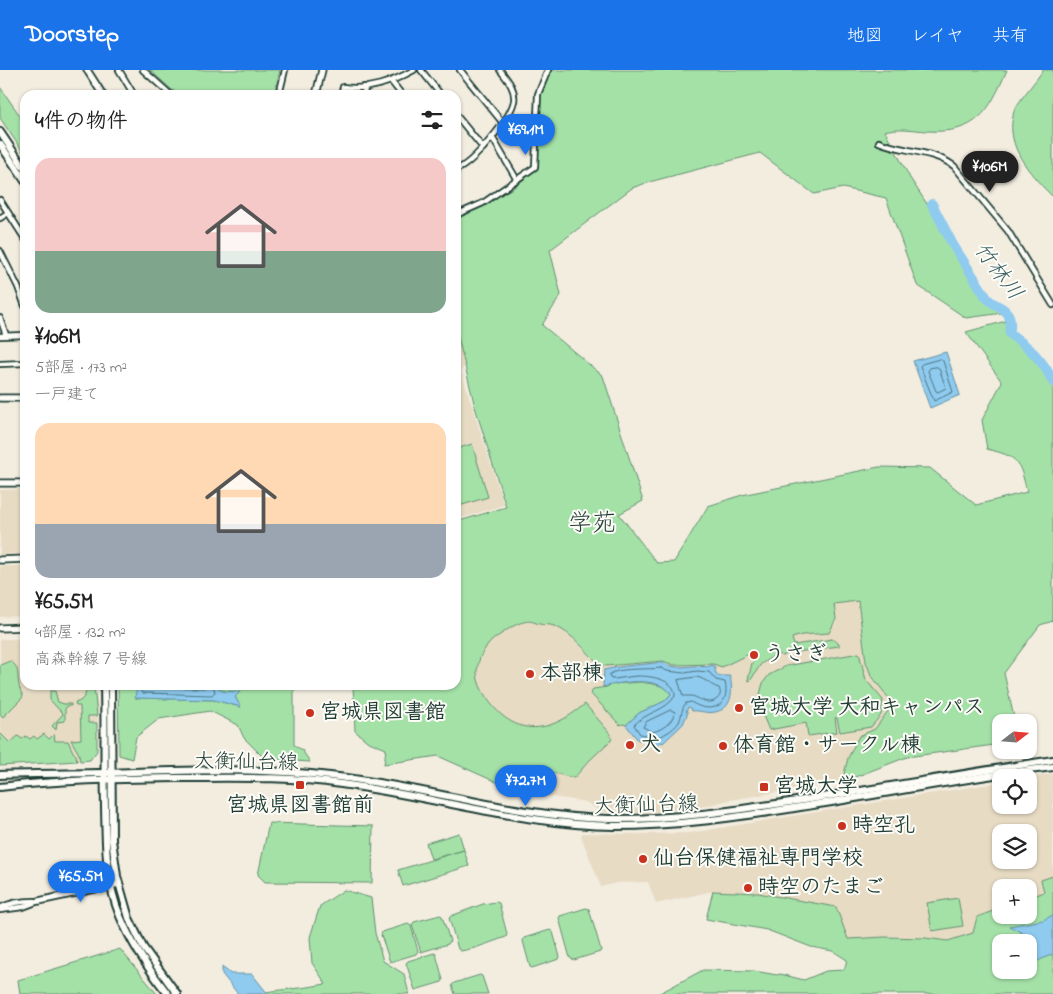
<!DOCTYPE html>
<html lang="ja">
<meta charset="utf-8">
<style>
:root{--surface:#fff;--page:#f2f2f2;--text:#222;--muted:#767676;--accent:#1a73e8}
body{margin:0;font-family:"Indie Flower","Klee One",sans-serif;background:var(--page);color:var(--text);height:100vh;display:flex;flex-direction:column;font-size:19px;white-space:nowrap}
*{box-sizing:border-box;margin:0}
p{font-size:16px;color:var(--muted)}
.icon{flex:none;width:28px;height:28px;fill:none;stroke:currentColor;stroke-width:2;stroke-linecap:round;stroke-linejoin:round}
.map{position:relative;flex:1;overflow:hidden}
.side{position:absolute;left:20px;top:20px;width:441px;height:600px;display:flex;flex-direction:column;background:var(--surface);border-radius:15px;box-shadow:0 1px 4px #0004}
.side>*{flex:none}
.needle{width:32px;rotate:73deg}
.controls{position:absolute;left:992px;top:644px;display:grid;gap:10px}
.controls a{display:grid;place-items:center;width:45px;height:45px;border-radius:10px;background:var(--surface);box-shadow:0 1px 4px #0004;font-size:25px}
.price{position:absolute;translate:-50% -42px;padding:0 11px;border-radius:18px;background:var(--accent);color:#fff;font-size:16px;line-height:32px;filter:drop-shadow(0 1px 2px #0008)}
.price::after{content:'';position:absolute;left:50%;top:30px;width:15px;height:11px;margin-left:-8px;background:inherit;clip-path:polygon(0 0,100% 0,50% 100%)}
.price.selected{background:#222;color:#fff}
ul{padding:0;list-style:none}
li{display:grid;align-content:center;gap:10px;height:265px;padding:0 15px}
li span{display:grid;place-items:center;height:155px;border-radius:15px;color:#555}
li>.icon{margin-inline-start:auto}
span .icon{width:90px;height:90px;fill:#fffc;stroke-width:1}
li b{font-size:21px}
h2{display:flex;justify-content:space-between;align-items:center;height:60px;padding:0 15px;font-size:21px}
header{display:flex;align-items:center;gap:30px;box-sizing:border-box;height:70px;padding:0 25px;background:var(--accent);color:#fff}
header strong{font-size:24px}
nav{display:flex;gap:28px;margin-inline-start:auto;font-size:18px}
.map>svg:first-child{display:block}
.built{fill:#e7dbc4;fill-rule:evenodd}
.green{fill:#a4e1a7;stroke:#628f6e;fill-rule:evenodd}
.water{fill:#8fcaef;stroke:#6292a4}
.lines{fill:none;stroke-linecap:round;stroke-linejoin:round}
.shore{stroke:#4c757f;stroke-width:1}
.river{stroke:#8fcaef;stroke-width:10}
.minor-casing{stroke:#1f3d34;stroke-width:8}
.tertiary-casing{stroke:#1f3d34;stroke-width:9}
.secondary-casing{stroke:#1f3d34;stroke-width:10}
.minor{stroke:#fdfcf7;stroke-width:4.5}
.tertiary{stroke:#fdfcf7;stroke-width:5.5}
.secondary{stroke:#fdfcf7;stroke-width:6}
.poi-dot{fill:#c8321e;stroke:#fdfcf7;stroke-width:2}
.labels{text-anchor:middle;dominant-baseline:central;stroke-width:4;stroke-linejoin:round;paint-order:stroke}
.poi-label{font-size:21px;font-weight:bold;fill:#1f3d34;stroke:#fdfcf7;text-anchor:start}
.street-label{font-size:21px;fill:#1f3d34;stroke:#fdfcf7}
.water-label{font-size:22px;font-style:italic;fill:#3b6063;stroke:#fdfcf7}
.quarter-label{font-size:24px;fill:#1f3d34;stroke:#fdfcf7}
</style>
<header>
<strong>Doorstep</strong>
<nav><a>地図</a><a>レイヤ</a><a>共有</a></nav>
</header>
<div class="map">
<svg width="1053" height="924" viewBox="0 0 1053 924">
<rect width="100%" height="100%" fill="#f3ede0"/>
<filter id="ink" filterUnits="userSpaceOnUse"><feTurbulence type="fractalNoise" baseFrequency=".02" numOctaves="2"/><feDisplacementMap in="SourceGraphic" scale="10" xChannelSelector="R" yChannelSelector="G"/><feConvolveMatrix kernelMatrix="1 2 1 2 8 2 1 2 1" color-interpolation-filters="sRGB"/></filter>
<g filter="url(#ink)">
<!-- built -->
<g class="built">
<path d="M456,247L468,288L461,301L504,435L456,450Z"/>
<path d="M25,419V484L0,485V420Z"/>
<path d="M0,496H25V546L0,547Z"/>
<path d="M858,531L866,592L871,606L893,634L875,659L848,688L842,712L730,730L692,739L644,743L601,742L586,732L532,724L537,699L574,708L590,691L609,662L585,634L567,649L546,657L530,658L514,654L498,642L486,629L478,612V595L484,579L492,570L514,555L531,551L538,554L552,555L562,560L574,569L600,595L664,591L674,595L713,594L722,597L755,581L757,587L751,606L761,594L778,583L782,586L832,569L794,575L792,568L802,565L824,564L836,553V541L833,534Z"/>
<path d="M0,569H25V615H94L98,639L97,681L90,690L0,696Z"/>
<path d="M1053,704V806L1041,810L1044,822L1029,828V818H1001V838L977,847L973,863L948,871L925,868L885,867L848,869L758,823L713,821L656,834L648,812L616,813L601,817L581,766L582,763L636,764L689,763L1001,712V735H1029V708L1027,707ZM1001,762H1029V790H1001Z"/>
</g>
<!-- green -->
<g class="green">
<path d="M150,0H280L274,25H181L172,20Z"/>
<path d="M551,0H1007C989,42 977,64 927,61C913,60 898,57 885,61L910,108L961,186L1003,243L966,248L917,215L886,128L843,118L814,124L760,83L649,112L632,118L550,180L561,225L542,255L603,306L643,431L619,444L657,493L674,492L708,436L742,425L879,397L930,398L976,435L1027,422C1019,390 1019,387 987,379L982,350L1002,312L966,262L1006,251L1053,309V551L1040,555L1004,603L1015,652H1001V674L907,687L842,712L848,688L859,666L875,659L893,634L871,605L866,592L858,531L834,534L836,549L829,563L802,565L792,568L794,575L832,569L839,573V576L790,583L782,586L778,583L761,594L750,611L748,610L752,593L757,587L755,581L722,597L713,594L674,595L663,591L606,596L600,595C586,582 573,563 554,556C549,554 544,555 539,554C533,552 530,550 524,552C514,554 506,561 498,566C486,574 478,587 477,601C477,614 484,625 492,635C521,670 554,660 585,634L609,662L612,669L590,690L574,708L537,699L532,724L503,715L438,686L384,694L386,679L367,671L355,661L353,615H456V452L506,437L475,337L456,259V149L513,118L538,98L541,24Z"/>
<path d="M1043,0H1053V127C1033,107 1009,82 1012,52C1013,48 1013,44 1014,41C1021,27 1035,13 1043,0Z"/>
<path d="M0,17L25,53V85L0,48Z"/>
<path d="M472,374L488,427L459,436L456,425V379Z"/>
<path d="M859,583L866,610L883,630L881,645L871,657L840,662L837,648H835L837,662L808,666L806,653L769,660L761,641L759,628L763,613L769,605L786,596Z"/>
<path d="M10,591C20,597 17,604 19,615C19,619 22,622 23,627L3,647L0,644V595Z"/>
<path d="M641,612C650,614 666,614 671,624L665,631L639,643L626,655L623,654L620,655L591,624L593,619L607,617L611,614Z"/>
<path d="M87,615H94L97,646H88V653H97V681L90,690L80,691L79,684L71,670L81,669L80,636H76L75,633C85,630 86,624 87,615Z"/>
<path d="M118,615H137L136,628L215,630L240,637L235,626L239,623L222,621L216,615H294V675L302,680L310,692L265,689L244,668L238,655L210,641L159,649L136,667L132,689L119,685Z"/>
<path d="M50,621H55L58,632L64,634H71V636H67L65,639V651L57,652L56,660L52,656L63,644L50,630Z"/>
<path d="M0,663L10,673L18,666L22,669L26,666L30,669L34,666L37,669L44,664L49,669L54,664L55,671H68L73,682L76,685L77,691L0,696Z"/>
<path d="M269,753L373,756L372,813L265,812L258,805Z"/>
<path d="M459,763L464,780L431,789L426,773Z"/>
<path d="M464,780L469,796L403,816L398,800Z"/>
<path d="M1053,806V924H658L703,900L754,901L777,905L780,904L804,910L826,901L844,900L847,890L833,881L811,877L767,860L706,849L713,821L758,823L836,837L848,869L885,867L925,868L948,871L973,863L977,847L1001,838V845H1029V828L1044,822L1041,810ZM1001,872H1029V900H1001Z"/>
<path d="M344,820L371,828L375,863L383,891L404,904L409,924H254C278,919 302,919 326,914L312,893L310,867L320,836Z"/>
<path d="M958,828L963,856L932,861L927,833Z"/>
<path d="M496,832L499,833L507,864L506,867L475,878L461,881L458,879L449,848L451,846L483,834Z"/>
<path d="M586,838L589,839L601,880L600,882L574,890L570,888L559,848L560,846Z"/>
<path d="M440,845L442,846L450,871L448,874L421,882L412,855L414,852Z"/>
<path d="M408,854L411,856L418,881L416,884L390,892L381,865L382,862Z"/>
<path d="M550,860L553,862L560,887L559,889L532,898L530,897L523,871L524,868Z"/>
<path d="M120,879L157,924H20L18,910Z"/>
<path d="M434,883L436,884L443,910L442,912L415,920L406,893L408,891Z"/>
<path d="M480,905L482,906L488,924H455L452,915L454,913Z"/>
</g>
<!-- water -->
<g class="water">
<path d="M946,282L960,325L930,338L913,291Z"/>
<path d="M663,592C674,600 684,596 696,596C702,596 706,598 712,595L715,597V601L718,606H730C733,620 733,639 715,642C707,644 700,640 692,641L691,638L688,637L686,642H688L683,654L663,673L661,672L653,677L644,670H638L626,655L639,643L665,631L671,624L670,622C654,606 622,612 603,617L604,600C623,595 643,595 663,592Z"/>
<path d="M137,615H216L222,621L240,622L235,627L241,637L214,630L135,628Z"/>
<path d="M1053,845V884L1029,895L1028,866L1009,856L1043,850Z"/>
<path d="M222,897L231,904H252L268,924H238L222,904Z"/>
</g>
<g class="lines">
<!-- shore -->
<g class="shore">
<path d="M941,289L943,291L953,322L934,331L920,296L922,294Z"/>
<path d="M937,297L939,298L946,318L938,322L936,321L928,301L930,298Z"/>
<path d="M661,598L667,601L684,603L697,601L709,602L716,610L725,612C731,638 709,644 691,632L686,633C681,639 682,646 679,652C673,661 662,666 652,670L646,665L640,664L634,655C646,642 666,641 675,626C676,610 652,606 639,606C630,606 620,609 611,609L609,605C618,597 647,600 661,598Z"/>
<path d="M697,607C708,610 709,615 719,618C721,623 721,625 717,629C708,637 699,627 691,626C688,626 685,626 683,626L678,610Z"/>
<path d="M141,615V622L143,623L212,625L215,622L213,615"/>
<path d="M148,615L150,617L204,618L207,615"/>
<path d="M671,640L675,642C672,653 663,659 653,662L643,657L646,652Z"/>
</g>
<!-- river -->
<path class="river" d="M932,134L953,175L987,228C995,237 1009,237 1010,251C1011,256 1009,259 1010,264C1029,277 1044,291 1053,312"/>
<defs>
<g id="minor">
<path d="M119,0L134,25"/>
<path d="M143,0L171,25"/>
<path d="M421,0L441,25"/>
<path d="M460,0L503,53"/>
<path d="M391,11L402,25"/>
<path d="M364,17L365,25"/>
<path d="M279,25L285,0"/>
<path d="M341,25L343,17C369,21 392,12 414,0"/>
<path d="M456,45L483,78"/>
<path d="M492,67L517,110"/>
<path d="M879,72C903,82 932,80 954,96L1008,161L1053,235"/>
<path d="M456,100C473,93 510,50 514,31C516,19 507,9 500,0"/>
<path d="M0,130L25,169"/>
<path d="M456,145L483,133L535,97L538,24L548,0"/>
<path d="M0,148L8,143"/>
<path d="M0,181L18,217L25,236"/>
<path d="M0,248L6,265"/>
<path d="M0,266L25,265"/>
<path d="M0,294L25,293"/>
<path d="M0,838C11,832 22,831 35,831"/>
<path d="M0,840L23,837L39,831"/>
</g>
<g id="tertiary">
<path d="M87,0L103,25"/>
<path d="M316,25L322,0"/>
<path d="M0,328H25"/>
<path d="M0,413H25"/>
<path d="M0,490L25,489"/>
<path d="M0,558L25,557"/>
<path d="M39,831L118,814"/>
</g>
<g id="secondary">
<path d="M0,62L25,99"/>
<path d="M0,74L25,111"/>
<path d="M104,615C105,656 104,697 105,737C106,777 105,809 120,846C132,875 149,900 168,924"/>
<path d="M111,615L112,770L117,806L129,848L143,877L177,924"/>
<path d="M0,705C44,703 89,704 133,702C199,700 265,698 330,706C424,716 515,747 609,749C670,750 730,741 790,732C878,719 965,703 1053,690"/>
<path d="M0,717C58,710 117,709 176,708C231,708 286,706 341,714C432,726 522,755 615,756C677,756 739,747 800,737C884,724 968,707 1053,697"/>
</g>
</defs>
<!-- minor casing -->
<use href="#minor" class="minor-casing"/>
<!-- tertiary casing -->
<use href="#tertiary" class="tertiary-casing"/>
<!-- secondary casing -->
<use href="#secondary" class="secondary-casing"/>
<!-- minor -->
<use href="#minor" class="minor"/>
<!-- tertiary -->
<use href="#tertiary" class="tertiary"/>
<!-- secondary -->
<use href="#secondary" class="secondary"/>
</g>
</g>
<!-- markers -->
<g class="poi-dot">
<circle cx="754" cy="585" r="5"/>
<circle cx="530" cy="604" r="5"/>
<circle cx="739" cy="638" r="5"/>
<circle cx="310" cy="643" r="5"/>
<circle cx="630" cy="675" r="5"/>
<circle cx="723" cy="676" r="5"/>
<rect x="295" y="710" width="10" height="10" rx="2.5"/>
<rect x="759" y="712" width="10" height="10" rx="2.5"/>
<circle cx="842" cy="756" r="5"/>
<circle cx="643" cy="789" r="5"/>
<circle cx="748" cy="818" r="5"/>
</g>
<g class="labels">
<!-- poi labels -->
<g class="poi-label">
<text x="764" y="585">うさぎ</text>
<text x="540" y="604">本部棟</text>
<text x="749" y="638">宮城大学 大和キャンパス</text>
<text x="320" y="643">宮城県図書館</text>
<text x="640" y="675">犬</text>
<text x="733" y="676">体育館・サークル棟</text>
<text x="774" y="717">宮城大学</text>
<text x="300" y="736" text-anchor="middle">宮城県図書館前</text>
<text x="852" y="756">時空孔</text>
<text x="653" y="789">仙台保健福祉専門学校</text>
<text x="758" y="818">時空のたまご</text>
</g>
<!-- street labels -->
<g class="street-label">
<text transform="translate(246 693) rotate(1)">大衡仙台線</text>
<text transform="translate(646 736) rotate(-2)">大衡仙台線</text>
</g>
<!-- water labels -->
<g class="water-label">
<text transform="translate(997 202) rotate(53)">竹林川</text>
</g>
<!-- quarter labels -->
<g class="quarter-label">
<text x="592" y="454">学苑</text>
</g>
</g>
</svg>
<div class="controls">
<a><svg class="needle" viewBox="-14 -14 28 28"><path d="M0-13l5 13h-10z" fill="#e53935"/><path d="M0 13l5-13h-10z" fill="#767676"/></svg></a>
<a><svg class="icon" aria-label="locate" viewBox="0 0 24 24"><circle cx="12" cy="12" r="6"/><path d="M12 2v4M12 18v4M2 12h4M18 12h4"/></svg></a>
<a><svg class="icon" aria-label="layers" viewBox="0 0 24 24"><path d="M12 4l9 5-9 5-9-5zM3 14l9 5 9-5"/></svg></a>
<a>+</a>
<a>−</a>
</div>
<b class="price" style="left:526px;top:86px">¥69.1M</b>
<b class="price selected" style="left:990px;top:123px">¥106M</b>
<b class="price" style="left:526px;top:737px">¥72.7M</b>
<b class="price" style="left:81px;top:833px">¥65.5M</b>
<section class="side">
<h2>4件の物件<svg class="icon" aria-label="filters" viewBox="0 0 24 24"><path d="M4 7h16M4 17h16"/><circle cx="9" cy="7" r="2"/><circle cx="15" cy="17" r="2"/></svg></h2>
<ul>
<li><span style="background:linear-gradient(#f6c9c9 60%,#7fa58c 0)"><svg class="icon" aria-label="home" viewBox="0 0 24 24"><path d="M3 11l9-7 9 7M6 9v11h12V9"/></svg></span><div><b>¥106M</b><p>5部屋 · 173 m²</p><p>一戸建て</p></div></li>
<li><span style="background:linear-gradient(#ffd9b3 65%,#9aa5b1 0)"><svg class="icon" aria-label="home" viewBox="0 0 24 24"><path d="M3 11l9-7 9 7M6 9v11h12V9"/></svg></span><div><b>¥65.5M</b><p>4部屋 · 132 m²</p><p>高森幹線７号線</p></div></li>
</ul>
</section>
</div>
